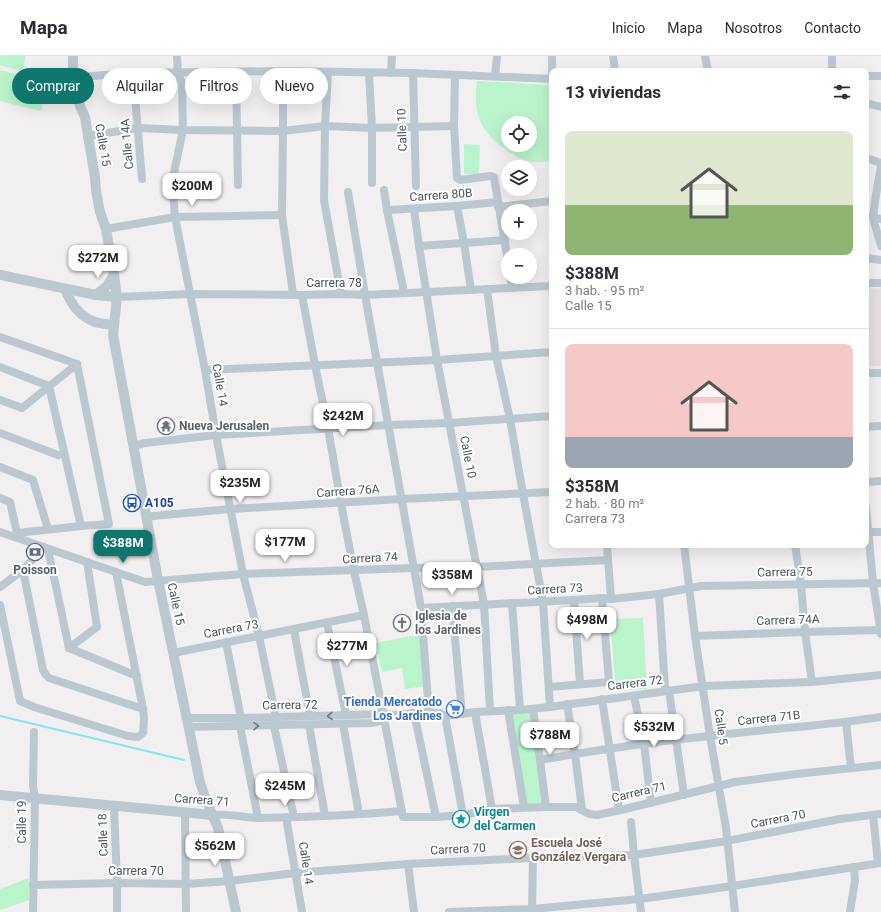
<!DOCTYPE html>
<html lang="es">
<meta charset="utf-8">
<style>
:root{--surface:#fff;--page:#f7f7f7;--text:#2b2b33;--muted:#7c7c81;--line:#e1e1e2;--accent:#0f766e}
body{margin:0;font-family:Roboto,sans-serif;background:var(--page);color:var(--text);height:100vh;display:flex;flex-direction:column;font-size:15px;white-space:nowrap}
*{box-sizing:border-box;margin:0}
p{font-size:13px;color:var(--muted)}
.icon{flex:none;width:22px;height:22px;fill:none;stroke:currentColor;stroke-width:2;stroke-linecap:round;stroke-linejoin:round}
.map{position:relative;flex:1;overflow:hidden}
.panel{position:absolute;left:549px;top:12px;width:320px;height:480px;display:flex;flex-direction:column;background:var(--surface);border-radius:8px;box-shadow:0 4px 16px #0002}
.panel>*{flex:none}
.top-card{position:absolute;left:12px;top:12px;width:380px;height:36px;display:flex;gap:8px}
.tools{position:absolute;left:501px;top:60px;display:grid;gap:8px}
.tools a{display:grid;place-items:center;width:36px;height:36px;border-radius:50%;background:var(--surface);box-shadow:0 4px 16px #0002;font-size:20px}
.price{position:absolute;translate:-50% -34px;padding:0 9px;border-radius:8px;background:#fff;color:#222;font-size:13px;line-height:26px;filter:drop-shadow(0 1px 2px #0008)}
.price::after{content:'';position:absolute;left:50%;top:24px;width:12px;height:9px;margin-left:-6px;background:inherit;clip-path:polygon(0 0,100% 0,50% 100%)}
.price.on{background:var(--accent);color:#fff}
ul{padding:0;list-style:none}
li{display:grid;align-content:center;gap:8px;height:212px;padding:0 16px}
li+li{border-top:1px solid var(--line)}
li span{display:grid;place-items:center;height:124px;border-radius:8px;color:#555}
li>.icon{margin-inline-start:auto}
span .icon{width:72px;height:72px;fill:#fffc;stroke-width:1}
li b{font-size:17px}
h2{display:flex;justify-content:space-between;align-items:center;height:48px;padding:0 16px;font-size:17px}
.chip{padding:0 14px;border-radius:18px;background:var(--surface);box-shadow:0 4px 16px #0002;font-size:14px;line-height:36px}
.chip.on{background:var(--accent);color:#fff}
header{display:flex;align-items:center;gap:24px;box-sizing:border-box;height:56px;padding:0 20px;background:var(--surface);border-bottom:1px solid var(--line)}
header strong{font-size:19px}
nav{display:flex;gap:22px;margin-inline-start:auto;font-size:14px}
.map>svg:first-child{display:block}
.education{fill:#e4e0e2}
.green{fill:#baf4cd;fill-rule:evenodd}
.lines{fill:none;stroke-linecap:round;stroke-linejoin:round}
.stream{stroke:#83e5f5;stroke-width:2}
.minor{stroke:#bcc8d0;stroke-width:8}
.tertiary{stroke:#bcc8d0;stroke-width:10}
.oneway{stroke:#697881}
.labels{text-anchor:middle;dominant-baseline:central;stroke-width:4;stroke-linejoin:round;paint-order:stroke}
.street-label{font-size:12px;fill:#46555f;stroke:#fff}
.worship-label{font-size:12px;font-weight:bold;fill:#5b616d;stroke:#fff;text-anchor:start}
.transit-label{font-size:12px;font-weight:bold;fill:#164399;stroke:#fff;text-anchor:start}
.service-label{font-size:12px;font-weight:bold;fill:#4e5e75;stroke:#fff}
.shop-label{font-size:12px;font-weight:bold;fill:#366cbe;stroke:#fff;text-anchor:end}
.culture-label{font-size:12px;font-weight:bold;fill:#0d838f;stroke:#fff;text-anchor:start}
.education-label{font-size:12px;font-weight:bold;fill:#785e54;stroke:#fff;text-anchor:start}
</style>
<header>
<strong>Mapa</strong>
<nav><a>Inicio</a><a>Mapa</a><a>Nosotros</a><a>Contacto</a></nav>
</header>
<div class="map">
<svg width="881" height="856" viewBox="0 0 881 856">
<rect width="100%" height="100%" fill="#f2eff0"/>
<!-- education -->
<path class="education" d="M881,232V310H866V233Z"/>
<!-- green -->
<g class="green">
<path d="M0,0H26L22,15L0,9Z"/>
<path d="M0,14L48,26L41,55L0,45Z"/>
<path d="M477,25L551,29L552,105C544,106 535,107 527,105C510,100 484,79 479,62C475,50 475,38 477,25ZM508,67H530V89H508Z"/>
<path d="M464,88L480,89L479,118H464Z"/>
<path d="M643,562L647,633L616,635L610,563Z"/>
<path d="M421,578L425,630L405,633L402,612L382,616L376,587Z"/>
<path d="M532,656L544,749L526,750L512,657Z"/>
<path d="M29,822V844L0,854V833Z"/>
</g>
<g class="lines">
<!-- stream -->
<path class="stream" d="M0,660L184,704"/>
<!-- minor -->
<g class="minor">
<path d="M177,0L178,16L182,28L183,74L172,126L175,161L205,314L216,379L243,518L259,580L276,661"/>
<path d="M613,0L615,15"/>
<path d="M705,0L708,15"/>
<path d="M832,0V15"/>
<path d="M283,15V75L282,159L293,238"/>
<path d="M236,16L238,129"/>
<path d="M328,16L325,70L324,144L341,238"/>
<path d="M369,17L372,72V127"/>
<path d="M391,17L392,0"/>
<path d="M413,17L416,130"/>
<path d="M455,19L454,70L457,122L460,124L491,120L494,121L508,206"/>
<path d="M495,20L497,0"/>
<path d="M866,20H881"/>
<path d="M80,21L130,17L283,15L413,17L552,23"/>
<path d="M552,23V0"/>
<path d="M134,28L142,123"/>
<path d="M866,47L881,51"/>
<path d="M88,80L138,72L183,74L283,75L325,70L372,72L454,70"/>
<path d="M866,102L881,107"/>
<path d="M881,110L875,145L873,162L881,190"/>
<path d="M384,134L387,154L404,236"/>
<path d="M348,136L365,239L421,552L429,657"/>
<path d="M457,150L464,187L471,234"/>
<path d="M498,151L552,145"/>
<path d="M414,153L419,190L437,304L484,548L490,655"/>
<path d="M387,154L457,150L497,146"/>
<path d="M866,160L881,163"/>
<path d="M106,173L175,161L235,160L282,159"/>
<path d="M419,190L464,187L505,184"/>
<path d="M866,202L881,204"/>
<path d="M510,221L512,232"/>
<path d="M866,227H881"/>
<path d="M487,233L496,300L510,363L523,438L543,546L550,651"/>
<path d="M302,239L315,309L328,372L341,448L354,515L364,559L403,761H436L463,759L492,753L546,751H576L589,758L597,759L625,753L735,726L796,718L881,709"/>
<path d="M117,241L191,238L302,239L341,238L365,239L552,230"/>
<path d="M0,281L77,308"/>
<path d="M0,311L49,330L81,470"/>
<path d="M205,314L437,304L552,296"/>
<path d="M866,317H881"/>
<path d="M0,344L22,352L77,308"/>
<path d="M866,371L881,370"/>
<path d="M0,377L58,399"/>
<path d="M133,390L145,387L216,379L389,369L449,367L552,360"/>
<path d="M0,411L33,424L48,473"/>
<path d="M866,426L881,425"/>
<path d="M0,442L10,446L17,477L15,481"/>
<path d="M866,451L873,527L881,578"/>
<path d="M146,461L163,459L231,453L402,443L552,436"/>
<path d="M0,476L145,526L243,518L414,512L476,511L608,504"/>
<path d="M866,476H881"/>
<path d="M17,477L81,470L109,468L77,308"/>
<path d="M607,489L611,543"/>
<path d="M684,489L695,580L710,680L726,772L735,856"/>
<path d="M795,489L801,528L805,576L812,626"/>
<path d="M48,493L69,592"/>
<path d="M23,514L43,614L46,619L49,622L143,653"/>
<path d="M0,531L23,514L44,491"/>
<path d="M659,538L665,632L669,635L684,739"/>
<path d="M574,544L580,628"/>
<path d="M512,547L520,654"/>
<path d="M0,549L20,645L34,651L128,680L138,681L143,677L144,662L143,653L116,516"/>
<path d="M452,550L462,658"/>
<path d="M421,552L574,544L602,542L611,543L659,538L701,530L881,527"/>
<path d="M327,567L346,659"/>
<path d="M294,574L310,660"/>
<path d="M695,580L805,576L881,574"/>
<path d="M226,586L241,662"/>
<path d="M69,592L97,571L87,506"/>
<path d="M69,592L137,620"/>
<path d="M173,597L364,559"/>
<path d="M549,631L609,626L602,542"/>
<path d="M634,640L644,688L651,747"/>
<path d="M602,643L619,754"/>
<path d="M567,648L575,698L582,754"/>
<path d="M533,653L540,704L546,751"/>
<path d="M508,654L524,751"/>
<path d="M475,656L492,753"/>
<path d="M414,657L436,761"/>
<path d="M445,660L463,759"/>
<path d="M187,662H241L383,658L394,659L414,657H440L445,660L475,656L520,654L550,651L704,630L812,626L881,619"/>
<path d="M846,666L851,712"/>
<path d="M343,668L359,758"/>
<path d="M309,669L325,760"/>
<path d="M240,670L258,762"/>
<path d="M274,670L294,761"/>
<path d="M189,671L372,667L384,664L388,662"/>
<path d="M540,704C596,694 652,686 709,680C766,673 824,670 881,661"/>
<path d="M114,750L117,827V856"/>
<path d="M185,756L186,856"/>
<path d="M213,759C228,757 245,762 261,762C308,761 355,759 402,755"/>
<path d="M873,759L878,807"/>
<path d="M286,761L302,856"/>
<path d="M631,766L634,799L641,856"/>
<path d="M408,808L414,856"/>
<path d="M33,829L117,827L186,828L230,825L295,817L408,808L533,802L634,799L727,785L840,763L881,758"/>
<path d="M532,853L533,802"/>
<path d="M33,856L35,742L33,730L34,676"/>
<path d="M449,856L532,853L640,843L732,830L881,807"/>
<path d="M850,856L855,824L854,811"/>
</g>
<!-- tertiary -->
<g class="tertiary">
<path d="M73,0V10L80,50L85,61L88,80L95,121L96,135L100,156L106,173L114,219L117,241L113,279L158,524L200,726L205,741L218,772L236,856"/>
<path d="M0,219L96,239L117,241"/>
<path d="M65,233C71,248 79,260 95,266C101,268 108,268 114,269"/>
<path d="M96,239L107,230L114,219"/>
<path d="M0,739L213,759"/>
</g>
</g>
<!-- one-way arrows -->
<defs><path id="oneway-chevron" d="M-2-3.5L2.5 0L-2 3.5" fill="none" stroke-width="1.6" stroke-linecap="round" stroke-linejoin="round"/></defs>
<g class="oneway">
<use href="#oneway-chevron" transform="translate(330 660) rotate(179)"/>
<use href="#oneway-chevron" transform="translate(256 670) rotate(-1)"/>
</g>
<!-- icons -->
<defs>
<symbol id="temple-ring" viewBox="-11 -11 22 22"><circle r="9.5" fill="#fff" stroke="#6b7280" stroke-width="1.5"/><path d="M0-6L5-2H3V0L6.5 2.5H4V6H1.5V3h-3V6H-4V2.5H-6.5L-3 0V-2H-5Z" fill="#6b7280"/></symbol>
<symbol id="bus-ring" viewBox="-11 -11 22 22"><circle r="9.5" fill="#fff" stroke="#1a4fb4" stroke-width="1.5"/><path d="M-5-6H5V4H4V6H2V4H-2V6H-4V4H-5ZM-3.5-4V0h7V-4ZM-3.5 1.2v1.5H-2V1.2ZM2 1.2v1.5H3.5V1.2Z" fill="#1a4fb4"/></symbol>
<symbol id="bank-ring" viewBox="-11 -11 22 22"><circle r="9.5" fill="#fff" stroke="#5c6f8a" stroke-width="1.5"/><path d="M-6-4H6V4H-6ZM0-2.3a2.3 2.3 0 1 0 0 4.6a2.3 2.3 0 1 0 0-4.6Z" fill="#5c6f8a"/></symbol>
<symbol id="church-ring" viewBox="-11 -11 22 22"><circle r="9.5" fill="#fff" stroke="#6b7280" stroke-width="1.5"/><path d="M-1.2-6h2.4v3.5h3.3v2.4h-3.3V6h-2.4V-.1h-3.3v-2.4h3.3Z" fill="#6b7280"/></symbol>
<symbol id="supermarket-ring" viewBox="-11 -11 22 22"><circle r="9.5" fill="#fff" stroke="#3f7fe0" stroke-width="1.5"/><path d="M-6-5.5h2.5l.6 2H6L4.5 2H-2.5L-4.4-4H-6ZM-1.5 3.2a1.3 1.3 0 1 0 .1 0ZM3 3.2a1.3 1.3 0 1 0 .1 0Z" fill="#3f7fe0"/></symbol>
<symbol id="sight-ring" viewBox="-11 -11 22 22"><circle r="9.5" fill="#fff" stroke="#0f9aa8" stroke-width="1.5"/><path d="M0-6L1.8-2.2L6-1.7L2.9 1.2L3.7 5.4L0 3.3L-3.7 5.4L-2.9 1.2L-6-1.7L-1.8-2.2Z" fill="#0f9aa8"/></symbol>
<symbol id="school-ring" viewBox="-11 -11 22 22"><circle r="9.5" fill="#fff" stroke="#8d6e63" stroke-width="1.5"/><path d="M0-5L7-2L0 1L-7-2ZM-4 1L0 2.5L4 1V4Q0 6-4 4Z" fill="#8d6e63"/></symbol>
</defs>
<g fill-rule="evenodd">
<use href="#temple-ring" x="156" y="360" width="20" height="20"/>
<use href="#bus-ring" x="122" y="437" width="20" height="20"/>
<use href="#bank-ring" x="25" y="486" width="20" height="20"/>
<use href="#church-ring" x="392" y="557" width="20" height="20"/>
<use href="#supermarket-ring" x="445" y="643" width="20" height="20"/>
<use href="#sight-ring" x="451" y="753" width="20" height="20"/>
<use href="#school-ring" x="508" y="784" width="20" height="20"/>
</g>
<g class="labels">
<!-- street labels -->
<g class="street-label">
<text transform="translate(402 74) rotate(-92)">Calle 10</text>
<text transform="translate(127 88) rotate(-95)">Calle 14A</text>
<text transform="translate(103 89) rotate(80)">Calle 15</text>
<text transform="translate(441 139) rotate(-4)">Carrera 80B</text>
<text x="334" y="227">Carrera 78</text>
<text transform="translate(220 329) rotate(80)">Calle 14</text>
<text transform="translate(468 401) rotate(79)">Calle 10</text>
<text transform="translate(348 435) rotate(-4)">Carrera 76A</text>
<text transform="translate(370 502) rotate(-3)">Carrera 74</text>
<text transform="translate(785 516) rotate(-1)">Carrera 75</text>
<text transform="translate(555 533) rotate(-3)">Carrera 73</text>
<text transform="translate(176 548) rotate(78)">Calle 15</text>
<text transform="translate(788 564) rotate(-2)">Carrera 74A</text>
<text transform="translate(231 573) rotate(-11)">Carrera 73</text>
<text transform="translate(635 627) rotate(-7)">Carrera 72</text>
<text transform="translate(290 649) rotate(-1)">Carrera 72</text>
<text transform="translate(769 662) rotate(-6)">Carrera 71B</text>
<text transform="translate(721 671) rotate(82)">Calle 5</text>
<text transform="translate(639 736) rotate(-13)">Carrera 71</text>
<text transform="translate(202 744) rotate(4)">Carrera 71</text>
<text transform="translate(778 763) rotate(-11)">Carrera 70</text>
<text transform="translate(22 766) rotate(-90)">Calle 19</text>
<text transform="translate(103 779) rotate(-92)">Calle 18</text>
<text transform="translate(458 793) rotate(-3)">Carrera 70</text>
<text transform="translate(306 807) rotate(81)">Calle 14</text>
<text x="136" y="815">Carrera 70</text>
</g>
<!-- worship labels -->
<g class="worship-label">
<text x="179" y="370">Nueva Jerusalen</text>
<text x="415" y="560">Iglesia de<tspan x="415" dy="14">los Jardines</tspan></text>
</g>
<!-- transit labels -->
<g class="transit-label">
<text x="145" y="447">A105</text>
</g>
<!-- service labels -->
<g class="service-label">
<text x="35" y="514">Poisson</text>
</g>
<!-- shop labels -->
<g class="shop-label">
<text x="442" y="646">Tienda Mercatodo<tspan x="442" dy="14">Los Jardines</tspan></text>
</g>
<!-- culture labels -->
<g class="culture-label">
<text x="474" y="756">Virgen<tspan x="474" dy="14">del Carmen</tspan></text>
</g>
<!-- education labels -->
<g class="education-label">
<text x="531" y="787">Escuela José<tspan x="531" dy="14">González Vergara</tspan></text>
</g>
</g>
</svg>
<div class="tools">
<a><svg class="icon" aria-label="locate" viewBox="0 0 24 24"><circle cx="12" cy="12" r="6"/><path d="M12 2v4M12 18v4M2 12h4M18 12h4"/></svg></a>
<a><svg class="icon" aria-label="layers" viewBox="0 0 24 24"><path d="M12 4l9 5-9 5-9-5zM3 14l9 5 9-5"/></svg></a>
<a>+</a>
<a>−</a>
</div>
<b class="price" style="left:192px;top:151px">$200M</b>
<b class="price" style="left:98px;top:223px">$272M</b>
<b class="price" style="left:343px;top:381px">$242M</b>
<b class="price" style="left:240px;top:448px">$235M</b>
<b class="price" style="left:285px;top:507px">$177M</b>
<b class="price on" style="left:123px;top:508px">$388M</b>
<b class="price" style="left:452px;top:540px">$358M</b>
<b class="price" style="left:587px;top:585px">$498M</b>
<b class="price" style="left:347px;top:611px">$277M</b>
<b class="price" style="left:654px;top:692px">$532M</b>
<b class="price" style="left:550px;top:700px">$788M</b>
<b class="price" style="left:285px;top:751px">$245M</b>
<b class="price" style="left:215px;top:811px">$562M</b>
<div class="top-card">
<a class="chip on">Comprar</a>
<a class="chip">Alquilar</a>
<a class="chip">Filtros</a>
<a class="chip">Nuevo</a>
</div>
<section class="panel">
<h2>13 viviendas<svg class="icon" aria-label="filters" viewBox="0 0 24 24"><path d="M4 7h16M4 17h16"/><circle cx="9" cy="7" r="2"/><circle cx="15" cy="17" r="2"/></svg></h2>
<ul>
<li><span style="background:linear-gradient(#dfe7d0 60%,#8fb573 0)"><svg class="icon" aria-label="home" viewBox="0 0 24 24"><path d="M3 11l9-7 9 7M6 9v11h12V9"/></svg></span><div><b>$388M</b><p>3 hab. · 95 m²</p><p>Calle 15</p></div></li>
<li><span style="background:linear-gradient(#f6c9c9 75%,#9aa5b1 0)"><svg class="icon" aria-label="home" viewBox="0 0 24 24"><path d="M3 11l9-7 9 7M6 9v11h12V9"/></svg></span><div><b>$358M</b><p>2 hab. · 80 m²</p><p>Carrera 73</p></div></li>
</ul>
</section>
</div>
